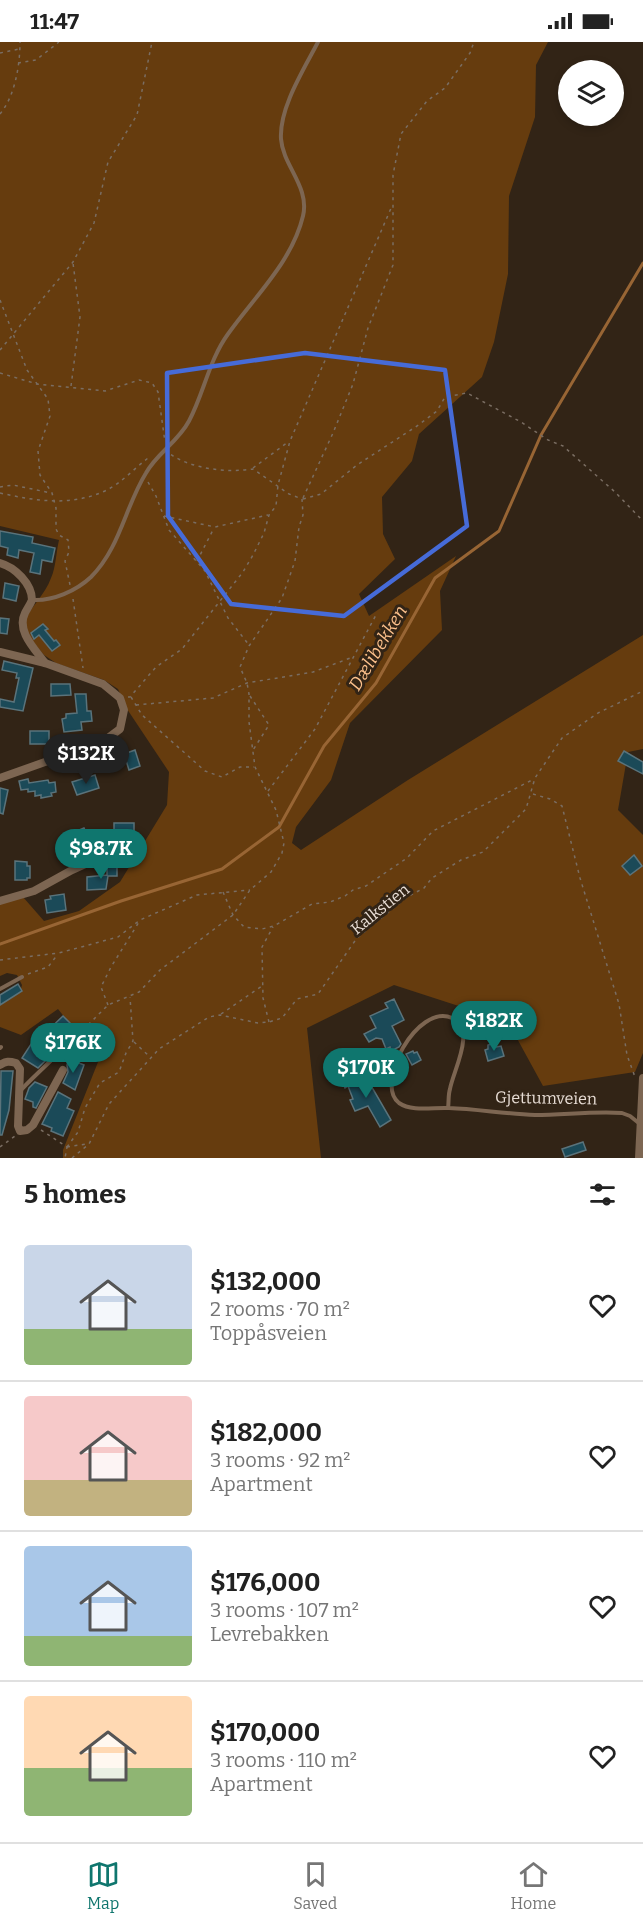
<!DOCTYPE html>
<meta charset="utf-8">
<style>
:root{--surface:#fff;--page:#f2f2f2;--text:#222;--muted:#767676;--line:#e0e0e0;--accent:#0f766e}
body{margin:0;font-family:Bitter,serif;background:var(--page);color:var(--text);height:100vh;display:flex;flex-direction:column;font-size:22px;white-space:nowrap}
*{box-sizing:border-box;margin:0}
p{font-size:20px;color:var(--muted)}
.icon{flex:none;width:33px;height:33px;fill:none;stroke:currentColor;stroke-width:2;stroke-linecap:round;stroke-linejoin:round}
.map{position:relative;height:1116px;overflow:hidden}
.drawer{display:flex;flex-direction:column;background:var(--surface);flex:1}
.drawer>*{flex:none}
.fabs{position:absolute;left:558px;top:18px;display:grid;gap:12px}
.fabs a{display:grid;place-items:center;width:66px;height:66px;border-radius:50%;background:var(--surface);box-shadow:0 3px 9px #0003;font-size:30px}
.price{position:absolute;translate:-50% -51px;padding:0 14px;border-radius:21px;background:var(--accent);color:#fff;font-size:20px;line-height:39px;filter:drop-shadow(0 2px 3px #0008)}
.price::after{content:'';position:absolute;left:50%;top:36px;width:18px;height:14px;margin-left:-9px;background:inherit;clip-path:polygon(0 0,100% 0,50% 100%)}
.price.on{background:#222;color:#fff}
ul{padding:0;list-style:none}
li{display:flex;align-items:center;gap:18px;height:150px;padding:0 24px}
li+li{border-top:2px solid var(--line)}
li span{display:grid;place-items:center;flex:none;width:168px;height:120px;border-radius:6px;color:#555}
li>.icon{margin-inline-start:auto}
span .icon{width:72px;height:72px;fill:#fffc;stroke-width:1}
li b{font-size:26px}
h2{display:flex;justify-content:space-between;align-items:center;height:72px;padding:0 24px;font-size:26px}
.status{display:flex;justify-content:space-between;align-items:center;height:42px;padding:0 30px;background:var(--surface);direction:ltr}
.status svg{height:16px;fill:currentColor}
.tab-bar{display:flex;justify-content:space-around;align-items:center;height:84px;border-top:2px solid var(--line);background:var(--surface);font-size:16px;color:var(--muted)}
.tab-bar a{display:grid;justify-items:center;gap:3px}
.tab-bar .on{color:var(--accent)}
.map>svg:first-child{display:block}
.green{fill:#663c0e}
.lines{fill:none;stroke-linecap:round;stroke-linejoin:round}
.stream{stroke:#986534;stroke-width:3}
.building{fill:#1b4a58;stroke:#5a737b;stroke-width:1.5}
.path{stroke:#7a6d62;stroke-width:1.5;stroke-dasharray:3 4.5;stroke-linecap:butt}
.service{stroke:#7d6652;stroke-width:4}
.minor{stroke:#7d6652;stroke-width:8}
.marked{fill:none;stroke:#466bd8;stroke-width:4.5;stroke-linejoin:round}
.labels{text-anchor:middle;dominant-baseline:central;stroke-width:6;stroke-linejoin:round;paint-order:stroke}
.street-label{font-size:16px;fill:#e9ded6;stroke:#322416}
.water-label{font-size:18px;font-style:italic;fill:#fcc08b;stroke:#322416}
</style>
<div class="status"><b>11:47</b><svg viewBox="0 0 49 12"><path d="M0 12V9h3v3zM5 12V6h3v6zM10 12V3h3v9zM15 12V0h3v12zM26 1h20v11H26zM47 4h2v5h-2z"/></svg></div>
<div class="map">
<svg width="643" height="1116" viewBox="0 0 643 1116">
<rect width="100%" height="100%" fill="#322416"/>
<!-- green -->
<path class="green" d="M0,0H548L536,23L535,75L509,154L508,232L494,300L482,335L419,392L412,419L382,455L383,492L395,517L359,552L369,574L456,514L440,549L442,588L350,681L331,738L296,785L292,801L301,808L408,738L643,593V707L628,710L618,768L643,793V1011L635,1030L543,1044L508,980L394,943L307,986L321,1116H63V1108L102,1010L82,997L58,967L21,993L0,985V960L20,950L22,943L17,933L7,931L0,934V860L23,855L44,879L79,869L120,840L167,763L169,730L127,667L118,647L104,638L56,621L44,613L32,599L24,581C30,565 45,553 51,536C56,525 56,510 59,498L0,484Z"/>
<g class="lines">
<!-- stream -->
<path class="stream" d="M0,902L121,859L222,827L279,785L324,704L376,641L435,536L499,489L541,393L643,221"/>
</g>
<!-- building -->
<g class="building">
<path d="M0,489L33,495L32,501L55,506L52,520L42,518L40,532L30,530L34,511L19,508L18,516L7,513L8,506L0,504Z"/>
<path d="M5,541L19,544L16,559L3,556Z"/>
<path d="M0,576L9,577L7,592L0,591Z"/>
<path d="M43,582L48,587L45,588L54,599L56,598L60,603L52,609L39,593L34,597L31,591Z"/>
<path d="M4,619L33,626L23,669L0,665V657L14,660L19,636H16L17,631L2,628Z"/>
<path d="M51,642H70L71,653L51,654Z"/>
<path d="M75,652H86L87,669H91L92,679L81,680L82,688L64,690L62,677L66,676V672L77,671Z"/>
<rect x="30" y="689" width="19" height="13"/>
<path d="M135,708L140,724L129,728L124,712Z"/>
<path d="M624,709L643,720V732L618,719Z"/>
<path d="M95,733L99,746L77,753L72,740Z"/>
<path d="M28,737L29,741L48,738L49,741L55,740L56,750L51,751L52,754L41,756V753L35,754V749L28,750V747L21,748L19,739Z"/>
<path d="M0,746L8,748L3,772L0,771Z"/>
<path d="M114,781H134V792L114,793Z"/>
<path d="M84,786L91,802L81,806L79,802L65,808L60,796Z"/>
<path d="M634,813L642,824L630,833L622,824Z"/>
<path d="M15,819L27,820V824H30V836H27V838H15Z"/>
<path d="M107,825H117V834H108L106,847L87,848V835L107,833Z"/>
<path d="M64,852L66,868L47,871L45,858L51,857L50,854Z"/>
<path d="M18,942L22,949L0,963V953Z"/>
<path d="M394,957L404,978L392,984L401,1002L399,1005L391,1009L390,1005L386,1007L382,997L376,996L369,1000L364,992L376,986L370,974L388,966L385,961Z"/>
<path d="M63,974L77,988L59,1005L57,1003L50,1014L38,1026L22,1016L35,996L38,998Z"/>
<path d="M495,1001L496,1005L501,1004L504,1014L488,1019L485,1008L488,1007V1003Z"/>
<path d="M413,1009L414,1011L417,1010L421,1018L412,1023L406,1012Z"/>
<path d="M69,1017L84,1023L75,1048L63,1041L68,1030L67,1023Z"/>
<path d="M1,1029H13L9,1068L2,1093H0Z"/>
<path d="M362,1032L367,1048L372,1046L373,1047L391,1078L380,1085L368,1064L355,1069L350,1058L353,1057L348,1044L345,1046L342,1039Z"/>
<path d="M35,1040L47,1045L36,1066L33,1065V1060L25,1057L29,1046Z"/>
<path d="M58,1050L71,1057L67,1066L74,1069L63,1094L51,1089L52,1086L42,1082Z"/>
<path d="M583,1100L586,1108L565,1115L562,1107Z"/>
</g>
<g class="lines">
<!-- path -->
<g class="path">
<path d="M0,11L19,7"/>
<path d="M18,21L36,18L59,0"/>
<path d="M0,72C15,54 20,23 20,0"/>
<path d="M0,258L27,328L48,357L50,374L38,409L40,433L52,451L56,466V487L59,493L68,498L69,510L65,519L70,543"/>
<path d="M0,308L73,220L94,181L108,120L137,73L152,0"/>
<path d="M0,331L37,342L105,349L139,338L152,341L158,350L165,400"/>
<path d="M71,344L80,275L73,221"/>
<path d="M253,426L288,400"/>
<path d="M148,440L156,454L169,488L205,529L228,576L249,603"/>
<path d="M0,445L13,443L51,451"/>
<path d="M0,451C37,459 71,465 107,448C121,441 135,426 148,416"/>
<path d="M303,456L333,391L353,342L368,286L393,223V133L401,92L427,59L445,46L470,11L474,0"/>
<path d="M303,457L321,452L357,423L417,384L437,369L445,355L467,351L521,380L548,398L563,404L615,450L643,479"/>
<path d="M164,474L215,485L268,473"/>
<path d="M197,519L214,486"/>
<path d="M73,557L83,626"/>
<path d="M250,654L269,683L253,708"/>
<path d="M128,655H130L156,625L182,607L243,530L253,513L264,491L269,473L276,464L278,443L290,399L392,164"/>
<path d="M131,655L142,673L205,729L222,735L240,725H254"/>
<path d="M136,663L213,656L247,641L313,630L353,615"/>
<path d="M268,749L315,687L377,571"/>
<path d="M533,752L550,757L562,764L580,836L619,962L627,1013L635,1035"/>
<path d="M223,850L233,873L244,885L262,887L274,884L312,862L330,860L345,854L353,848L366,844L407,816L433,789L534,737"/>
<path d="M0,918L59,911L118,895L140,878L197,853L250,848"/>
<path d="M28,932L48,925L58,912"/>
<path d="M108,963L101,945L111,925L139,880"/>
<path d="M221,972L262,944"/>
<path d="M269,980L263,956L262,905L273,885"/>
<path d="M83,988L108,963L139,950L160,928L233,873L250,848L271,830L282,811L284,801L276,768L255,725L249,680V652L247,641L240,625L249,604L282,556L295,519L299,485L303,473L302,457L289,452L253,427C227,431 192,427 170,412"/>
<path d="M134,1000L150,1015"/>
<path d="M41,1088L67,1105L65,1116"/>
<path d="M0,1105L15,1094"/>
<path d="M67,1105L78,1090L85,1066L100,1041L119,1030L126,1011L133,999L130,955"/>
<path d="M67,1105L86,1102"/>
<path d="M72,1116L89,1102L109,1062L159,1007L209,975L220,973L258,981L269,980L282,976L297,957L318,952L357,896L407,855L424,846L432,836L461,818L483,810L526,767L535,736L562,696L598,671L643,649"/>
</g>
<!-- service -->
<g class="service">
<path d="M33,558C53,559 76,549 91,535C120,506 125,465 146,431C157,411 178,400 189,379C204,351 209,318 228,292C254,255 292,220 303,174C310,145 283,124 281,97C279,66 304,27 318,0"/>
<path d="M0,947L22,935"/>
<path d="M0,1006L1,1005"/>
<path d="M21,1048C39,1029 59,1012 78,992"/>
<path d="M448,1066C449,1060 448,1053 450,1047C453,1029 477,987 452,976C417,961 374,1042 399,1061C412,1070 434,1065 449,1066C477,1067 506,1072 535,1073C564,1073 593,1069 622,1071L630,1074L640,1082"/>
</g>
<!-- minor -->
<g class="minor">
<path d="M0,521C15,525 32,542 32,558C30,563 27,567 25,571C16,589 35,607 45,621"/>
<path d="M0,610L45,621L103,642L120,656L124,668L120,687L104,699L0,736"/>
<path d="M0,859L34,849L72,828L107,812"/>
<path d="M0,1023C6,1019 9,1019 16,1021L20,1027L18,1084L20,1089L27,1088L33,1083L63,1028"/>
<path d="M639,1116L643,1036"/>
</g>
</g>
<!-- marked area -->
<path class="marked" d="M305,311L445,328L467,484L344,574L231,562L168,474L167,331Z"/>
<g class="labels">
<!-- street labels -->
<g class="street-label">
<text transform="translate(380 867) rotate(-39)">Kalkstien</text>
<text transform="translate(546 1056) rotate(1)">Gjettumveien</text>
</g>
<!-- water labels -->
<g class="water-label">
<text transform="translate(378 606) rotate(-59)">Dælibekken</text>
</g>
</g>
</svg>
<div class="fabs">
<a><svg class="icon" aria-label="layers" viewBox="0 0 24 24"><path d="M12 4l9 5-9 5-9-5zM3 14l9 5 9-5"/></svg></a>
</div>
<b class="price on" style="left:86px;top:743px">$132K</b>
<b class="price" style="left:101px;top:838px">$98.7K</b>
<b class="price" style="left:494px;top:1010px">$182K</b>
<b class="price" style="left:73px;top:1032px">$176K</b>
<b class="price" style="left:366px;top:1057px">$170K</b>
</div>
<section class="drawer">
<h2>5 homes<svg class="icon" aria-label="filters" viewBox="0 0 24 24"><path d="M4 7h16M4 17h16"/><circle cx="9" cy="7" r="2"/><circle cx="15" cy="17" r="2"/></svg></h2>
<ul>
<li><span style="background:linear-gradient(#c9d6e8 70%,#8fb573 0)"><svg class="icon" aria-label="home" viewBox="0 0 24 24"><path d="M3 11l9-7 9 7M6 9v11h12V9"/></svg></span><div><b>$132,000</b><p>2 rooms · 70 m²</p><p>Toppåsveien</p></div><svg class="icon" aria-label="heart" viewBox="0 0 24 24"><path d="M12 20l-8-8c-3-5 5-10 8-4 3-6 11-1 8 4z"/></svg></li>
<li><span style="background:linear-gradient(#f6c9c9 70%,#c2b280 0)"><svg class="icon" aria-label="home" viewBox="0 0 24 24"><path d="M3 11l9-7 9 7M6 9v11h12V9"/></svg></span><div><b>$182,000</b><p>3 rooms · 92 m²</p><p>Apartment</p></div><svg class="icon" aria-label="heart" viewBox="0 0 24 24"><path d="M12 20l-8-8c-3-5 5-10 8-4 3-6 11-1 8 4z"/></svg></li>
<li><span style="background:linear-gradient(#a9c7e8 75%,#8fb573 0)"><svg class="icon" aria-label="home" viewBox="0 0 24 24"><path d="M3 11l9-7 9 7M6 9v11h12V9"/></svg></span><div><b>$176,000</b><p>3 rooms · 107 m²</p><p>Levrebakken</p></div><svg class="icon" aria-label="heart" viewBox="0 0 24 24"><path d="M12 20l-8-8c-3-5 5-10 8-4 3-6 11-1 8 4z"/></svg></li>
<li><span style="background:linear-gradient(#ffd9b3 60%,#8fb573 0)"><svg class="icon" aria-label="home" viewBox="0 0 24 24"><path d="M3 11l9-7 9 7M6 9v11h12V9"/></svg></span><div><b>$170,000</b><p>3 rooms · 110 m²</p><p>Apartment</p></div><svg class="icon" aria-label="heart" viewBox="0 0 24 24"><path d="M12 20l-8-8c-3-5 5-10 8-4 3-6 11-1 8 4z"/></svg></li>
</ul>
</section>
<nav class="tab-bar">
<a class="on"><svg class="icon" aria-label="map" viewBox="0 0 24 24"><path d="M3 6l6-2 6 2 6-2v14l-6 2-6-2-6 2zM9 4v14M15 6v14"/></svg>Map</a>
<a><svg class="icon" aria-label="saved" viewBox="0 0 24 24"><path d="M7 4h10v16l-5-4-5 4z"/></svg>Saved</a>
<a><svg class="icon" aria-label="home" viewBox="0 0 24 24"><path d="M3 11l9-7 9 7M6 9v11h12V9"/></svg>Home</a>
</nav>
